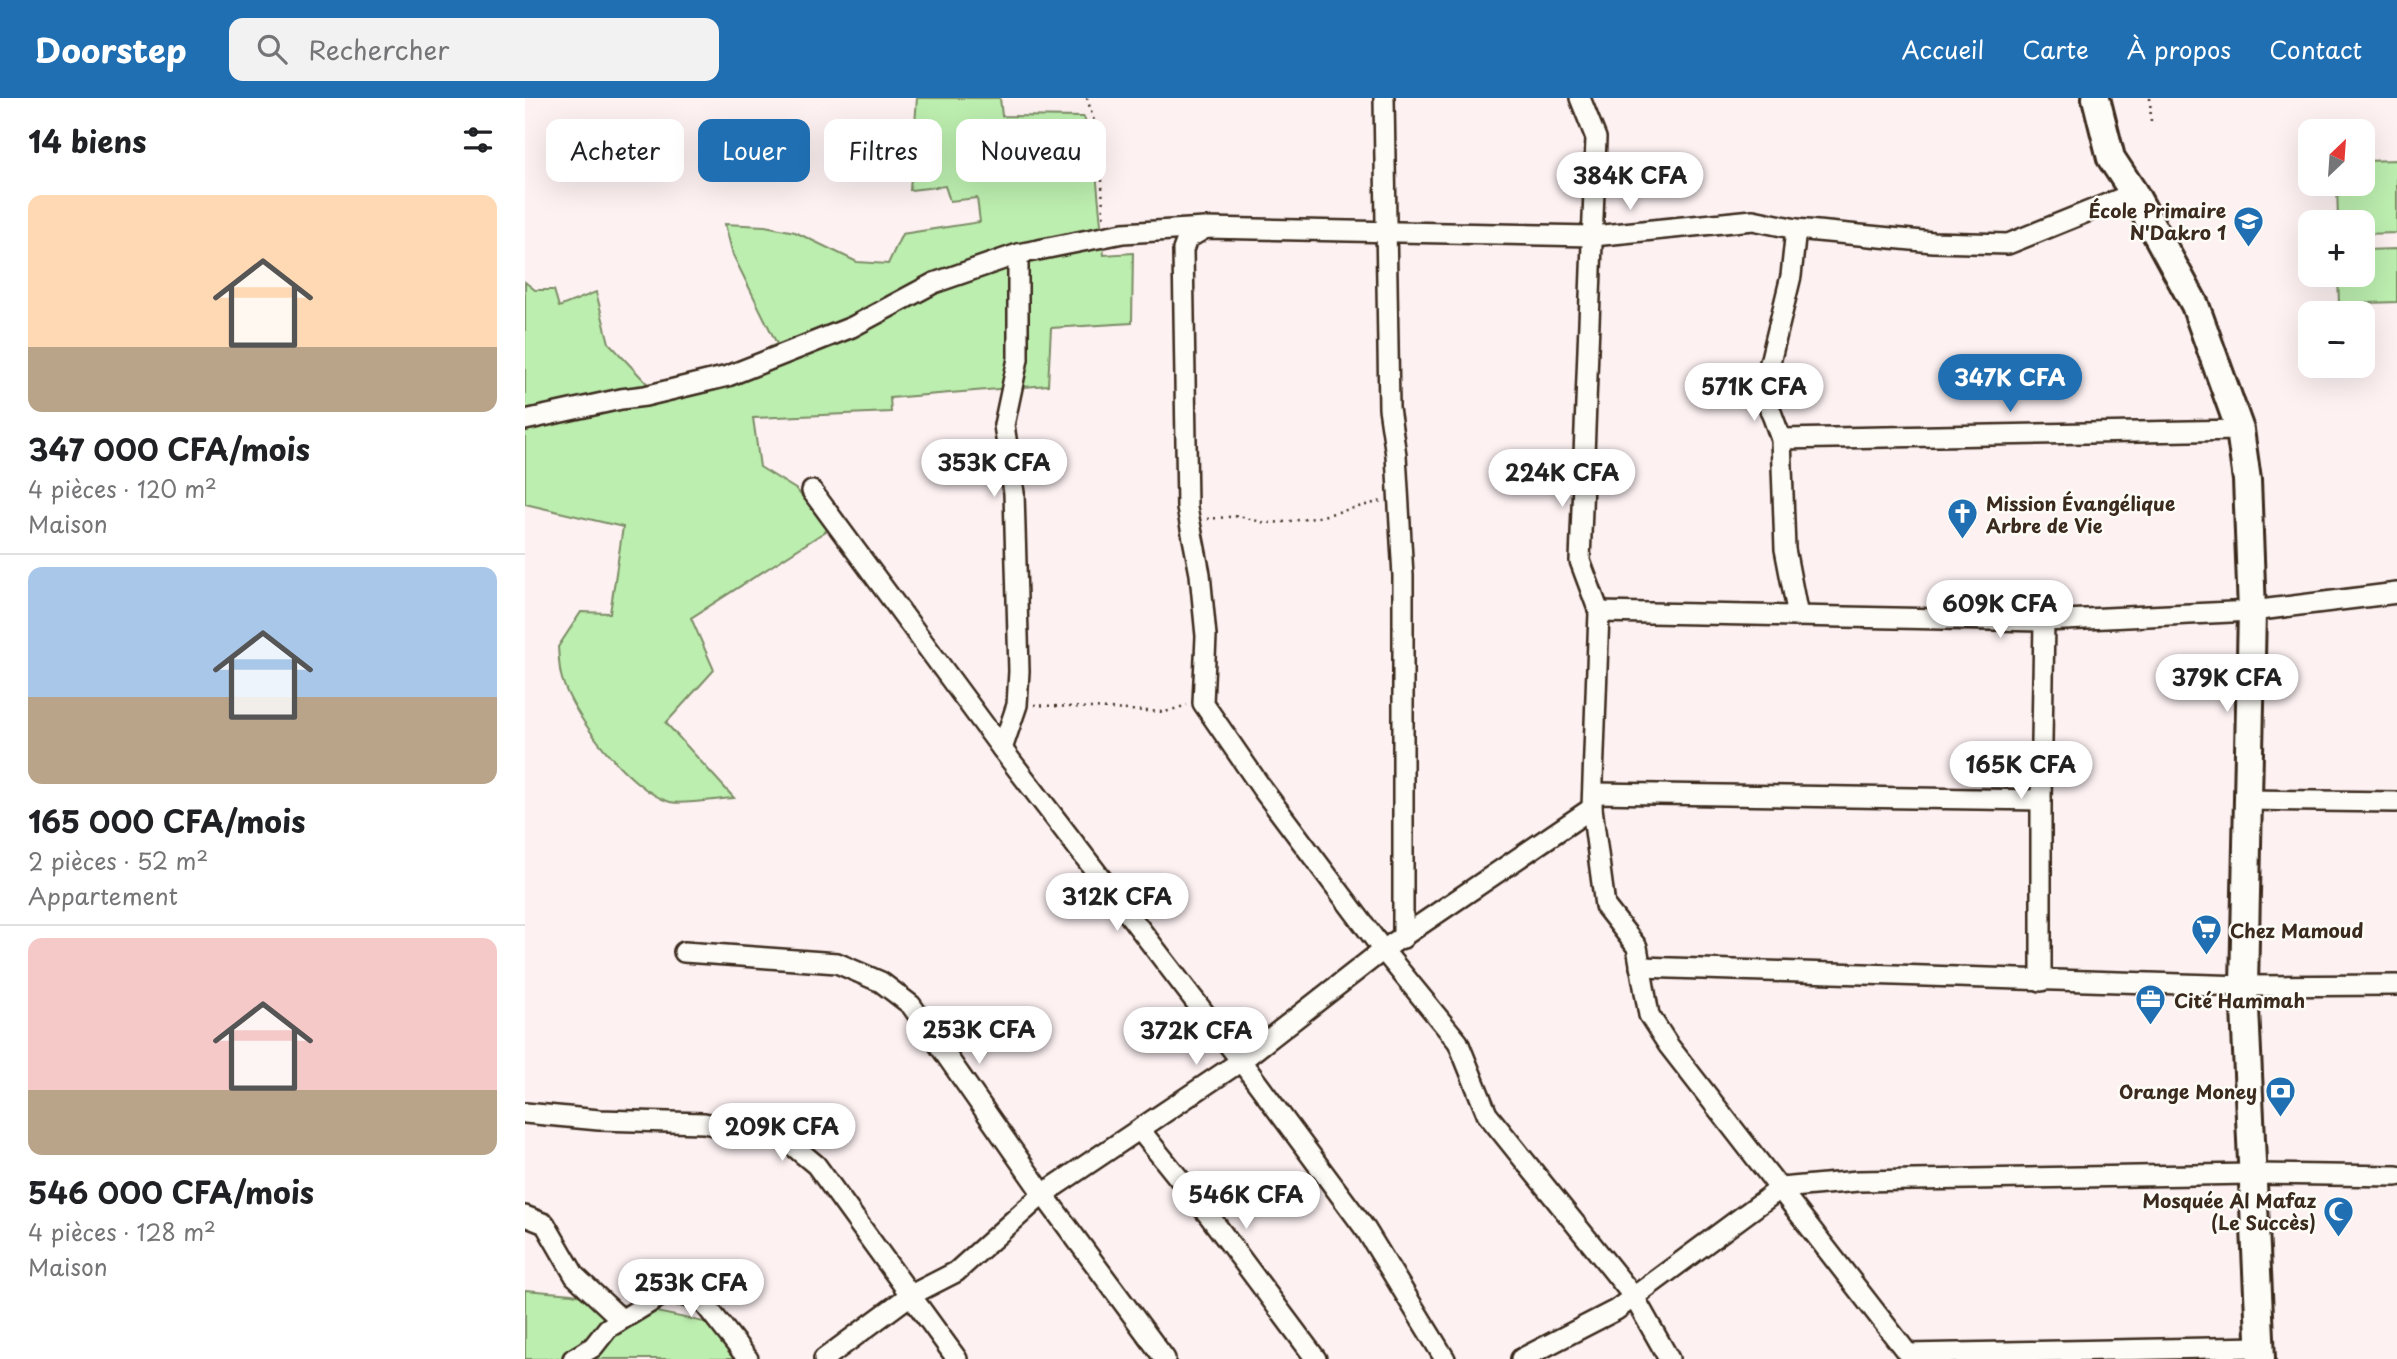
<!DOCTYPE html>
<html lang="fr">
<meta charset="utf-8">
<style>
:root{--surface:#fff;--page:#f2f2f2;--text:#202124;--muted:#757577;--line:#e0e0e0;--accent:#1f6fb2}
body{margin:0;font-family:"Playpen Sans",sans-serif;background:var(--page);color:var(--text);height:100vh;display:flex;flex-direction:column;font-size:26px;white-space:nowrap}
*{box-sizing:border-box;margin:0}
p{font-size:23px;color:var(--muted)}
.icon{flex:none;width:38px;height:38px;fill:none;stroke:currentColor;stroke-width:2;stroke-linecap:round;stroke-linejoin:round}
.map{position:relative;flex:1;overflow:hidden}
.sheet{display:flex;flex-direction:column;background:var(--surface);width:525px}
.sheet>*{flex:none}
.hud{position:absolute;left:21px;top:21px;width:665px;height:63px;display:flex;gap:14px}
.needle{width:46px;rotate:25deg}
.tools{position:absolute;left:1773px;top:21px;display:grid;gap:14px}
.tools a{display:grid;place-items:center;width:77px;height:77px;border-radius:14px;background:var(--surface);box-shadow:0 7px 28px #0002;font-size:35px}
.price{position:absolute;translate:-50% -60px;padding:0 16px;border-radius:24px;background:#fff;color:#222;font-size:23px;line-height:46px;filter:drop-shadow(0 2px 4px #0008)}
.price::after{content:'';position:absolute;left:50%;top:42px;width:21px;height:16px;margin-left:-10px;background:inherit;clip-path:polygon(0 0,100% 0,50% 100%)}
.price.on{background:var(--accent);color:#fff}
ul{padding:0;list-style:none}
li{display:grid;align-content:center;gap:14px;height:371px;padding:0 28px}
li+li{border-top:2px solid var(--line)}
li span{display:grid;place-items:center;height:217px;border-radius:14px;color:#555}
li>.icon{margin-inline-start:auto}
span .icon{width:126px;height:126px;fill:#fffc;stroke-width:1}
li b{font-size:30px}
h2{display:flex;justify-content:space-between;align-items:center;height:84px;padding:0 28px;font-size:30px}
.pill{padding:0 24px;border-radius:14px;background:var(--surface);box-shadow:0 7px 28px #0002;font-size:24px;line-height:63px}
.pill.on{background:var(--accent);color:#fff}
header{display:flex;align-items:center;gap:42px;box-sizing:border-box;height:98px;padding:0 35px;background:var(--accent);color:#fff}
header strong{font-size:33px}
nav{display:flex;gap:38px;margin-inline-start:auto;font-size:24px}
.search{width:490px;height:63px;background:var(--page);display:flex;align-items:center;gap:18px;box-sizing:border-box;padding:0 24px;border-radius:14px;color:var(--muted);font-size:26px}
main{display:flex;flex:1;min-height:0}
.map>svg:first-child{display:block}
.grass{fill:#bceeaf;stroke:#7c8c66;stroke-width:2}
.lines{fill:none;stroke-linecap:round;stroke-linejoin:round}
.street-casing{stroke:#3b2a1e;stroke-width:24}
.secondary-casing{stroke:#3b2a1e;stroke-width:32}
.path{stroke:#3b2a1e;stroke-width:2.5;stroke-dasharray:2 5;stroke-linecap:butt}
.street{stroke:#fdfcf7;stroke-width:19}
.secondary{stroke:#fdfcf7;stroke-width:26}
.labels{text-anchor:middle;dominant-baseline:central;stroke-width:5;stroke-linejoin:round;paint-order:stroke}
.poi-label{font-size:19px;font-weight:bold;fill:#3b2a1e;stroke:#fdfcf7;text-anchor:end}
</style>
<header>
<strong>Doorstep</strong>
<div class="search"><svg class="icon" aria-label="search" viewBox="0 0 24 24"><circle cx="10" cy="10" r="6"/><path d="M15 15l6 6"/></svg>Rechercher</div>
<nav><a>Accueil</a><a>Carte</a><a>À propos</a><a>Contact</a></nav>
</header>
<main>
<section class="sheet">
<h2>14 biens<svg class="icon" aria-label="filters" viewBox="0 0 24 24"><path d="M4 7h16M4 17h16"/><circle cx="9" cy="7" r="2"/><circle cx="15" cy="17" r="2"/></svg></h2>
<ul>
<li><span style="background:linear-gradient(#ffd9b3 70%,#b9a48a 0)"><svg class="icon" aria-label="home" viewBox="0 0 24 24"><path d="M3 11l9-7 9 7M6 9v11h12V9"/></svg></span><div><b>347 000 CFA/mois</b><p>4 pièces · 120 m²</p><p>Maison</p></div></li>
<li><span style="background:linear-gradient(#a9c7e8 60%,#b9a48a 0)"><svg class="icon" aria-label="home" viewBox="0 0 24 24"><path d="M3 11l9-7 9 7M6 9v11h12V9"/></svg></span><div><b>165 000 CFA/mois</b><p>2 pièces · 52 m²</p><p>Appartement</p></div></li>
<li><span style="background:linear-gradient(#f6c9c9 70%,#b9a48a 0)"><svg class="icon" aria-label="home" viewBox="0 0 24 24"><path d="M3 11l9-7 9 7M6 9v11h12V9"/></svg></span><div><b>546 000 CFA/mois</b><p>4 pièces · 128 m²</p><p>Maison</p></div></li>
</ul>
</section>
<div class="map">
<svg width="1872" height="1261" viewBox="0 0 1872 1261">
<rect width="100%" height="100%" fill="#fdf1f2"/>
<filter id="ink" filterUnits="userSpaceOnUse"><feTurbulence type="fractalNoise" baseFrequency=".0143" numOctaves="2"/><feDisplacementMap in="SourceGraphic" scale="14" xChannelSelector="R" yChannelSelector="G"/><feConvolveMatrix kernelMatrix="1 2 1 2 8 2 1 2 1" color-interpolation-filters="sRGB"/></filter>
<g filter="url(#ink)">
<!-- grass -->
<g class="grass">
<path d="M392,0H475L477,18L559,19L569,54L579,157L608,155L607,225L526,230L523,287L365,300L366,314L228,320L235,369L272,392L304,431L166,520L189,572L141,625L209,700C194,701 156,707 145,704C106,693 48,619 37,581C34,572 34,560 33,549L56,514L85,515L98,429L0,406V184L10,192H29L34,209L71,194L84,245L131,295L191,275L252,246L208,157L200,126L240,128L270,134L332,164L363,166L377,136L455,124L452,100L425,103L420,88L385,92Z"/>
<path d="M1872,62V135L1838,136V124H1813L1812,86H1838V63Z"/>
<path d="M1872,151V204L1814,206L1813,177H1838V152Z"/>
<path d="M0,1192L47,1196L198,1228L212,1261H0Z"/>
</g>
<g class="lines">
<defs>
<g id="street">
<path d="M859,0L864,310L871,357L878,478V840"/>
<path d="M1055,0L1071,40L1055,463L1074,514L1067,710L1080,808L1112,849L1124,917L1144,948L1387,1261"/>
<path d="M679,131L662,141L658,152L662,410L675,476L681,538L678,605L738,692L858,852L933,944L962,1016L1109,1199L1144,1261"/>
<path d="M1271,131L1266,178L1242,277V303L1256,341L1260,451L1273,518"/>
<path d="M0,322L96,301L120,298L203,278L327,229L409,185L493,156L598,135L680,130L1068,138L1228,122L1271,131L1408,144L1483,146L1609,95"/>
<path d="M1256,341L1715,332"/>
<path d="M287,393L477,651L716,963L841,1132L920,1261"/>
<path d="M1074,514L1519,523L1727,513L1872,495"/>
<path d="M477,651L492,607L494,573L489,395L479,327L493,261V156"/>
<path d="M1069,695L1516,702"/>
<path d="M1724,702L1872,704"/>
<path d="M159,854L312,865L356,884L386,907L518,1096L640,1261"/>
<path d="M1115,869L1719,888L1872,887"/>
<path d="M1516,883V702L1519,523"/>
<path d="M0,1015L74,1022L179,1025L261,1042L291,1067L432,1261"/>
<path d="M615,1032L685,1119L791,1261"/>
<path d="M0,1118L20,1126L50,1178L96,1221"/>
<path d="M1383,1256L1735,1249"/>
<path d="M48,1261L68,1249L83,1230L139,1196L157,1197L178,1204L223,1261"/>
<path d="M299,1261L384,1198L431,1174L518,1096L716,963L858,852L1067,710"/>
<path d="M996,1261L1091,1212L1256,1090L1333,1083L1726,1076L1872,1078"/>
</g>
<path id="secondary" d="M1571,0L1586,60L1609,95L1670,207L1715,332L1722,382L1727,513L1719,888L1736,1261"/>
</defs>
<!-- street casing -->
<use href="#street" class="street-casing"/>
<!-- secondary casing -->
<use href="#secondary" class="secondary-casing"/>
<!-- path -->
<g class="path">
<path d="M562,0L576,46L578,117L580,120"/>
<path d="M1625,0L1626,24"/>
<path d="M682,421L714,418L740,425L758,424L789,420L857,403"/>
<path d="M509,607L640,614L662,607"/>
</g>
<!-- street -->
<use href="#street" class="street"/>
<!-- secondary -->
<use href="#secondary" class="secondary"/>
</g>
</g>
<!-- icons -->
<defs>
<symbol id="school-pin" viewBox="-11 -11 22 30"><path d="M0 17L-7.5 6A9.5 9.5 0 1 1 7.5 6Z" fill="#1f6fb2" stroke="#fdfcf7"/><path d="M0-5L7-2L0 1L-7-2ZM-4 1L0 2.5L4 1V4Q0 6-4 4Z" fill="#fff"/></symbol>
<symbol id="church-pin" viewBox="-11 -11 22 30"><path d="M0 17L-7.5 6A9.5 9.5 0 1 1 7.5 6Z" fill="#1f6fb2" stroke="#fdfcf7"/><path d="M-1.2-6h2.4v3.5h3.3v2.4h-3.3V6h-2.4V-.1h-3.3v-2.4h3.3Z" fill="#fff"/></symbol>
<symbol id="supermarket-pin" viewBox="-11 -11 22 30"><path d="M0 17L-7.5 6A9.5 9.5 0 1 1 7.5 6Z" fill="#1f6fb2" stroke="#fdfcf7"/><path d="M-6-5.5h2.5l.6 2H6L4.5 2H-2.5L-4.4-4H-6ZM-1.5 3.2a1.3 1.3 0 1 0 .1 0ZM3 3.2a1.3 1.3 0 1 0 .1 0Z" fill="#fff"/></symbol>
<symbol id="office-pin" viewBox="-11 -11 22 30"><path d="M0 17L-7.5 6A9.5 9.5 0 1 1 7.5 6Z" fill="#1f6fb2" stroke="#fdfcf7"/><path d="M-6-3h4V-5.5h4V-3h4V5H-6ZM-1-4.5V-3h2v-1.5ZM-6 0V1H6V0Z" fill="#fff"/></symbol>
<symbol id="bank-pin" viewBox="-11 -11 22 30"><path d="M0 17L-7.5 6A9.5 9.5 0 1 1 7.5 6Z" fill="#1f6fb2" stroke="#fdfcf7"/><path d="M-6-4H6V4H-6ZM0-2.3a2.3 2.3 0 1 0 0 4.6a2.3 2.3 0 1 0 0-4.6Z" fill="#fff"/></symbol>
<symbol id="mosque-pin" viewBox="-11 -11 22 30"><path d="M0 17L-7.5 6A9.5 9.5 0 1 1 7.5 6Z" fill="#1f6fb2" stroke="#fdfcf7"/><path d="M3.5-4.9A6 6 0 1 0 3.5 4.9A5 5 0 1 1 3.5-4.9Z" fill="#fff"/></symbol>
</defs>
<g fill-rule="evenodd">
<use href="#school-pin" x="1706" y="106" width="35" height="47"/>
<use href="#church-pin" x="1420" y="398" width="35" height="47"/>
<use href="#supermarket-pin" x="1664" y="814" width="35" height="47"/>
<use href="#office-pin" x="1608" y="884" width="35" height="47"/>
<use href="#bank-pin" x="1738" y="976" width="35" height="47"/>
<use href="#mosque-pin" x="1796" y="1096" width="35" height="47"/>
</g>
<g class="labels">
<!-- poi labels -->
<g class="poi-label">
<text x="1701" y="112">École Primaire<tspan x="1701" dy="22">N'Dakro 1</tspan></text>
<text x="1461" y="405" text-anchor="start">Mission Évangélique<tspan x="1461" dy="22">Arbre de Vie</tspan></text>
<text x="1705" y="832" text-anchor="start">Chez Mamoud</text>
<text x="1649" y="902" text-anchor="start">Cité Hammah</text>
<text x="1732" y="993">Orange Money</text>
<text x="1791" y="1102">Mosquée Al Mafaz<tspan x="1791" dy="22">(Le Succès)</tspan></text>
</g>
</g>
</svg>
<div class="tools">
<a><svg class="needle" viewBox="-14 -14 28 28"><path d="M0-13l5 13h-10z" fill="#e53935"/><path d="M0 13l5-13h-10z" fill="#757577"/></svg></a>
<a>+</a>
<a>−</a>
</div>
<b class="price" style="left:1105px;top:114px">384K CFA</b>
<b class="price on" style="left:1485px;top:316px">347K CFA</b>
<b class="price" style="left:1229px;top:325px">571K CFA</b>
<b class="price" style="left:469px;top:401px">353K CFA</b>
<b class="price" style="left:1037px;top:411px">224K CFA</b>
<b class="price" style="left:1475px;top:542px">609K CFA</b>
<b class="price" style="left:1702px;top:616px">379K CFA</b>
<b class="price" style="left:1496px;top:703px">165K CFA</b>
<b class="price" style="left:592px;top:835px">312K CFA</b>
<b class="price" style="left:454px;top:968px">253K CFA</b>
<b class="price" style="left:671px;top:969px">372K CFA</b>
<b class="price" style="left:257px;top:1065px">209K CFA</b>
<b class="price" style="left:721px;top:1133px">546K CFA</b>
<b class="price" style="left:166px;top:1221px">253K CFA</b>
<div class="hud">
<a class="pill">Acheter</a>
<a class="pill on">Louer</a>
<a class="pill">Filtres</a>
<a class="pill">Nouveau</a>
</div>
</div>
</main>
